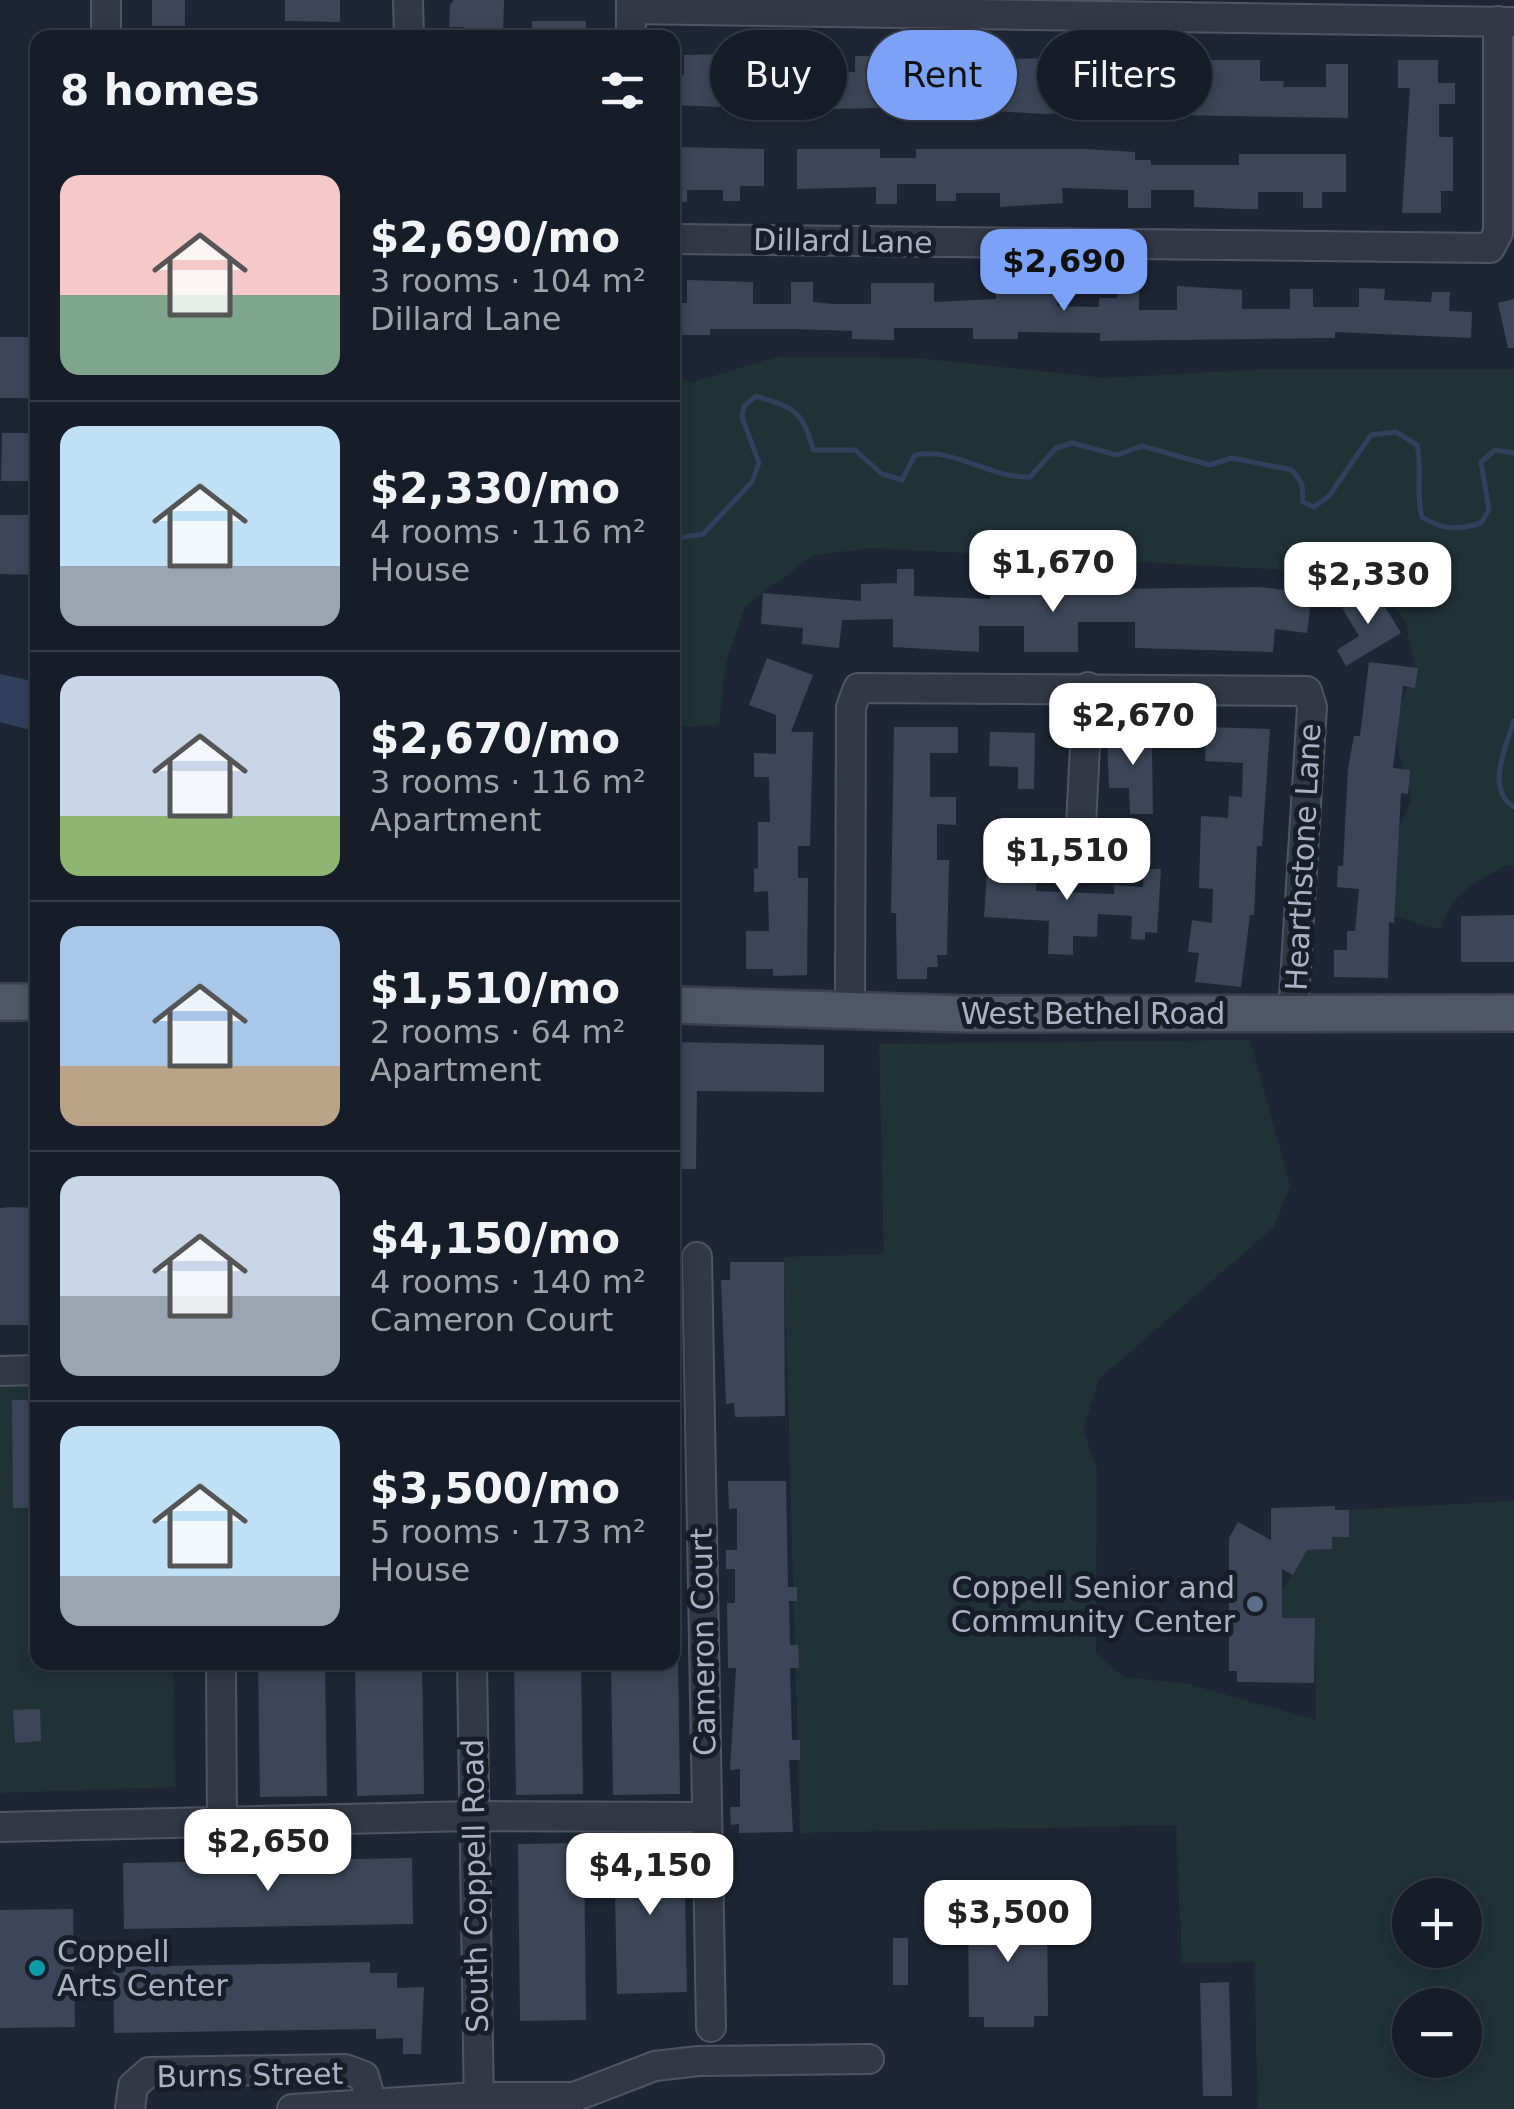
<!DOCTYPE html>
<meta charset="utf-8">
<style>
:root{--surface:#161c28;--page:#232934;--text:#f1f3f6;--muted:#9ea1a8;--line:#353a45;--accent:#7ba2f7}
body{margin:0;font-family:"DejaVu Sans",sans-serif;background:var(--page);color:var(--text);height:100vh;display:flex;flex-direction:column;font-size:38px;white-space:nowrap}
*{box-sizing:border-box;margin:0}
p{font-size:32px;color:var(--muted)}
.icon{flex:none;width:55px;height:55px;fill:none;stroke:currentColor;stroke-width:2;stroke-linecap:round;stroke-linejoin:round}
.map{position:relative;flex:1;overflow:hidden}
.details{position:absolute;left:30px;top:30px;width:650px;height:1640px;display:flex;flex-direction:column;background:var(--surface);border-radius:20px;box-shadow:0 5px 15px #0003,0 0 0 2px var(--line)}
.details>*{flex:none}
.guide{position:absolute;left:710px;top:30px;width:652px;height:90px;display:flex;gap:20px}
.fabs{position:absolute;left:1392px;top:1878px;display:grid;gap:20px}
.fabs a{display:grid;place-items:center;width:90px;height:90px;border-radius:50%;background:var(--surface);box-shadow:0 5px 15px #0003,0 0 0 2px var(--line);font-size:50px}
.price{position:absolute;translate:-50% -85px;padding:0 22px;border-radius:20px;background:#fff;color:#222;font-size:32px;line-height:65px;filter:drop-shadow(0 2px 5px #0008)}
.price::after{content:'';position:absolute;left:50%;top:60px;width:30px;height:22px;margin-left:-15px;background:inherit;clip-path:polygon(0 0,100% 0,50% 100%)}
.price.selected{background:var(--accent);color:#111}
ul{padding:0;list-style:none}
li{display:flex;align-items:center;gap:30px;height:250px;padding:0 30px}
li+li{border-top:2px solid var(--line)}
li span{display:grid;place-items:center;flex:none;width:280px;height:200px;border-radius:20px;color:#555}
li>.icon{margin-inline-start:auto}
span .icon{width:120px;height:120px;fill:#fffc;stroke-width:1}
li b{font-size:42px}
h2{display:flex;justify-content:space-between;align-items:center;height:120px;padding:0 30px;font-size:42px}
.tag{padding:0 35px;border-radius:45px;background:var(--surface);box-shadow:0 5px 15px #0003,0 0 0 2px var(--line);font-size:35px;line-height:90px}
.tag.selected{background:var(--accent);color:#111}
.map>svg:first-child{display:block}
.green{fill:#203236;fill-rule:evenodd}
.water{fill:#31405c}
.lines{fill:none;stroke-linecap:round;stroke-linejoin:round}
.stream{stroke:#31405c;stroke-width:5}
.building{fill:#3c4658}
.minor-casing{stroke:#4f5564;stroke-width:32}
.major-casing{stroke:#3b414f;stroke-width:40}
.minor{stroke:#323845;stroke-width:28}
.major{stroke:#4f5766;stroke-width:35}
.service-dot{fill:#5c6f8a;stroke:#171e29;stroke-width:4}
.culture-dot{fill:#0f9aa8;stroke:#171e29;stroke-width:4}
.labels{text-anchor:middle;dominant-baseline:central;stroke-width:10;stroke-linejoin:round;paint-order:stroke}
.street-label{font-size:30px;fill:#abb2c3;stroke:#171e29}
.poi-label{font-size:30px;fill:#abb2c3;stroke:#171e29;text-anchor:end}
</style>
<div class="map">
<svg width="1514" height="2109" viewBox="0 0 1514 2109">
<rect width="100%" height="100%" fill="#1e2635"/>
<!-- green -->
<g class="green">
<path d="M776,357L917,358L1105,378L1271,369H1514V867L1506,865C1477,882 1449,893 1442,928C1420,928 1405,916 1382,915L1392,847L1411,800L1393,726L1415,666L1405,621L1380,591L1291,570L872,548L814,555L745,606L726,662L719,724L673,728V373L690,383Z"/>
<path d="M1250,1040L1290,1185L1274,1227L1099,1379L1083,1430L1097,1469L1096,1653L1124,1677L1188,1684L1316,1720L1315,1619L1282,1618V1590L1303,1557L1290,1550L1331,1549L1332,1537H1349V1510L1514,1501V2109H1258L1254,1962L1182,1963L1176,1825L800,1833L784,1257L884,1254L879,1044ZM1410,1895H1465V1950H1410ZM1410,2005H1465V2060H1410Z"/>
<path d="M37,1379L38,1662L174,1663L175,1787L0,1793V1380Z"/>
</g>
<!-- water -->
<path class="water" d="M0,674L37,682V732L0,722Z"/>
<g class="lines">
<!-- stream -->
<g class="stream">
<path d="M672,539L703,534L752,482L759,463L742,417L744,406L756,396C793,408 803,409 813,450H855L882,474L902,480L915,455C954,447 988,478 1030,477L1056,448L1072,443L1117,455L1142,446L1210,465L1232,458L1292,470L1302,484L1303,502L1314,507L1329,496L1371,435L1396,432L1417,445C1423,470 1415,492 1422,517C1442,530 1458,530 1481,523L1489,510L1481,462L1495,450L1514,453"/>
<path d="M1514,721C1506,747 1485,789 1514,807"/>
</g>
</g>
<!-- building -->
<g class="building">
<rect x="152" y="0" width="33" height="26"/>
<path d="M285,0H340V22L285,21Z"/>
<path d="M454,0H504L503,38H463L464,27H449L450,5Z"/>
<rect x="532" y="21" width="54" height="17"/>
<path d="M728,54H749V79H792V56H814V72H855V56H877V73L898,75H944V57H964V74H1006V59L1069,58V71H1105V60H1131V81H1173V74H1195V60H1260V81H1284L1283,87H1326V64H1348V118L1173,115V109L1045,114L921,107L792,110L672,105V75H684V55Z"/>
<path d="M1398,60H1438V83H1455V104H1439V137H1453V191H1441V213H1402L1410,88H1398Z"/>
<path d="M672,147L764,149V186H740V201H723V190H687V202H672Z"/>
<path d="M797,149H880V158H916V149H1087L1135,152V160H1151V165H1239V154H1346V192H1322V208H1303V192H1258V209H1239L1194,207V190H1151V208H1128V190L1062,188L1063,203L1000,207V193H956V201H936V184H897V204H876V187L797,189Z"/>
<path d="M687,280L753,282V304H791V282H813V302L833,304H871V283H934V302L996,299V284H1018L1057,286V306L1099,307V298H1117V286L1139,285V310H1177V286L1242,290V309H1290V289H1313V307H1359V288L1385,289L1384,300L1431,302L1432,292H1450L1449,311L1472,312L1471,338L1335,332V338L1100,341V333L1018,332V339H973V328H894V340L852,339V331L791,329H710V335H672V303H687Z"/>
<path d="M1514,299V348H1508L1498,303Z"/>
<rect x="0" y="337" width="38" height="61"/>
<path d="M2,433H30V454H38V481H1Z"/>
<path d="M0,515H38V575L0,574Z"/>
<path d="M897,569H914V596L990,599V581H1015V571L1045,572L1044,580H1110V589L1260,587L1312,593L1307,633L1275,629L1273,652L1135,648V622H1078V652H1024V626H979V652L893,647V619L842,620L839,648L802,644L803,628L761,624L763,593L861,601V584L897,583Z"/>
<path d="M1374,589L1401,633L1346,666L1337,650L1359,636L1342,608Z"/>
<path d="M767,658L813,675L791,732H813L810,846H798V878H808L807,975L773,976V969H746V931H769L768,891L754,892V869L758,868V822H770L769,777H754V753L776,754V715L749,705Z"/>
<path d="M1369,662L1418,668L1415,688L1403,686L1393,768L1410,770L1408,794L1401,793L1394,923L1389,922L1388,978L1334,977V950H1347V931H1355L1359,889L1337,887L1338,866H1343L1348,768L1354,736H1360Z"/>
<path d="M894,727H958V753H930V797H956V825L937,824V860H949L947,955H937L938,967H927V979H897L896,913H891Z"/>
<path d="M1206,727L1270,729L1262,846H1257L1254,915H1250L1241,987L1195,982L1199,953L1188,952L1192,920L1212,923L1213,889L1199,888L1201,816L1228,818L1229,796L1242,797L1243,763L1205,761Z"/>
<path d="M990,732L1035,733L1034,789H1018V767L989,766Z"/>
<path d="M1159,733V748H1152L1153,814H1130L1129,788H1109L1107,734Z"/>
<path d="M988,855L1038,858L1036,891L1114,894V885L1143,887L1144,869H1161L1157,933L1145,932V940L1131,939L1132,916L1098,914L1097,937L1073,936V955L1048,954L1049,921L984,917Z"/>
<path d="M1514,915V962H1461V916Z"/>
<path d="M672,1042L824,1045V1092L697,1091L696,1169H672Z"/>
<path d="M12,1207L37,1208L38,1325H0V1208Z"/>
<path d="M730,1262H784L785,1416L735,1417L734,1403L726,1404L721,1280H730Z"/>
<path d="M12,1400H38V1508H13Z"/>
<path d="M728,1481H786L788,1587H797V1601H789L790,1645H798L799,1668H790L792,1740H800V1760H789L793,1832L739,1833V1824L731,1825L730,1807H740V1769L730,1770L736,1668H728L727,1603H735V1569H726V1550H737V1508L729,1509Z"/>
<path d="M1335,1506V1510H1349V1537H1332V1549L1307,1550L1293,1575L1282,1569V1618H1315L1314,1683L1237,1682V1671H1229V1538L1238,1522L1271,1540V1508Z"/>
<path d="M258,1662H325L327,1796L260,1797Z"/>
<path d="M355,1662H422L424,1794L357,1796Z"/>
<path d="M514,1662H581L583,1794L516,1795Z"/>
<path d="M611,1662H678L680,1794L613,1795Z"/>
<path d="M40,1709L41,1741L15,1743L13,1710Z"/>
<path d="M684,1842L687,1992L617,1994L614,1843Z"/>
<path d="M584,1843L586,2020L520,2021L518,1844Z"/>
<path d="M412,1858L413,1924L124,1929L123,1863Z"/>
<path d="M968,1906H1047L1048,2016H1034V2027H984V2017H969Z"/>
<path d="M73,1909L75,2027L0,2028V1910Z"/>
<rect x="893" y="1938" width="15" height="47"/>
<path d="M370,1962V1973H397V1988L424,1987L421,2054H403V2038L376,2039V2029L114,2033L113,1967Z"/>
<path d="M1229,1982L1232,2096H1203L1200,1983Z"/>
</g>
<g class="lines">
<defs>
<g id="minor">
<path d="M408,0L409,38"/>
<path d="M632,9L1514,22"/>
<path d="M106,38V0"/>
<path d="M631,38V0"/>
<path d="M672,239L1490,248L1498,233V21"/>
<path d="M1081,825L1088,687"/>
<path d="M850,1009L851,707L858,688L1307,691L1312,707L1293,1014"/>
<path d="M697,1257L711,2027"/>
<path d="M0,1371L38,1370"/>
<path d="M221,1662L222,1824"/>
<path d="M472,1662L479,2109"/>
<path d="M0,1827L474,1816L706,1817"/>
<path d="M130,2109L133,2086L149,2072L345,2069L364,2076L372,2104"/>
<path d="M292,2109L478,2097H574L655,2066L699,2061L869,2059"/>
</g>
<g id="major">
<path d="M0,1002H38"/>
<path d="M672,1005L967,1014L1514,1013"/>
</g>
</defs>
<!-- minor casing -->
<use href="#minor" class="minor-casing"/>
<!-- major casing -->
<use href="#major" class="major-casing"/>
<!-- minor -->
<use href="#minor" class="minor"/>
<!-- major -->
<use href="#major" class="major"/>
</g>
<!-- markers -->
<circle class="service-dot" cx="1255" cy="1604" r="10"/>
<circle class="culture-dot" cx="37" cy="1968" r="10"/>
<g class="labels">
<!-- street labels -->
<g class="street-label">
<text transform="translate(843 241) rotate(1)">Dillard Lane</text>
<text transform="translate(1303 857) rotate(-87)">Hearthstone Lane</text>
<text x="1093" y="1013">West Bethel Road</text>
<text transform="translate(703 1642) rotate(-91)">Cameron Court</text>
<text transform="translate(475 1886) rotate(-91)">South Coppell Road</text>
<text transform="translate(250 2075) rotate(-1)">Burns Street</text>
</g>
<!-- poi labels -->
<g class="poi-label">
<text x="1235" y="1587">Coppell Senior and<tspan x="1235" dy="34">Community Center</tspan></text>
<text x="57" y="1951" text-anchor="start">Coppell<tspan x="57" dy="34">Arts Center</tspan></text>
</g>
</g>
</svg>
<div class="fabs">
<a>+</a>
<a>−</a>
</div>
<b class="price selected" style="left:1064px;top:314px">$2,690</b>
<b class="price" style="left:1053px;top:615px">$1,670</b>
<b class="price" style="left:1368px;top:627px">$2,330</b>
<b class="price" style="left:1133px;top:768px">$2,670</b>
<b class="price" style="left:1067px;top:903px">$1,510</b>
<b class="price" style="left:268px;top:1894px">$2,650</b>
<b class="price" style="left:650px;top:1918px">$4,150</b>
<b class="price" style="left:1008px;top:1965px">$3,500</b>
<div class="guide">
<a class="tag">Buy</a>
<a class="tag selected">Rent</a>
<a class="tag">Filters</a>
</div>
<section class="details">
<h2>8 homes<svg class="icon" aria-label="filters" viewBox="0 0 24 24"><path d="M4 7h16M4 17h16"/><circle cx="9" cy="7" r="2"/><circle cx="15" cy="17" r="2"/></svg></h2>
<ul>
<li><span style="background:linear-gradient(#f6c9c9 60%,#7fa58c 0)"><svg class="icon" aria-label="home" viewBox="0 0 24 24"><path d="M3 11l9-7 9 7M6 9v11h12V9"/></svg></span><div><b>$2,690/mo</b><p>3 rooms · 104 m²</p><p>Dillard Lane</p></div></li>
<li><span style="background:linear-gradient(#bfe0f5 70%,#9aa5b1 0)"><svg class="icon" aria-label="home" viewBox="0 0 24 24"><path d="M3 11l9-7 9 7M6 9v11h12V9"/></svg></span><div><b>$2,330/mo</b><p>4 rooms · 116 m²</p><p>House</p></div></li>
<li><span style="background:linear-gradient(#c9d6e8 70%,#8fb573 0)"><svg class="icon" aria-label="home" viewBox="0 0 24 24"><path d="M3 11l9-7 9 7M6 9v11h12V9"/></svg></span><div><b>$2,670/mo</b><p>3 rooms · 116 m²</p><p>Apartment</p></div></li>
<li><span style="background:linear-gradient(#a9c7e8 70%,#b9a48a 0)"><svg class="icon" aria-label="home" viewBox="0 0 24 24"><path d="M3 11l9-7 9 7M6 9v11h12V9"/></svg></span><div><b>$1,510/mo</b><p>2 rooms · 64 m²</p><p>Apartment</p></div></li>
<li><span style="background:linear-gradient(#c9d6e8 60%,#9aa5b1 0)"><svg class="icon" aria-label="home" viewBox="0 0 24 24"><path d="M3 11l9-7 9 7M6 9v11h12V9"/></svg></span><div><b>$4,150/mo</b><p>4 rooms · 140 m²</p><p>Cameron Court</p></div></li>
<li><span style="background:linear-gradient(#bfe0f5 75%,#9aa5b1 0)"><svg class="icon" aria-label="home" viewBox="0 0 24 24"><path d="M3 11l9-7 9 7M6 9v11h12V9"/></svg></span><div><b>$3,500/mo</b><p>5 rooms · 173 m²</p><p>House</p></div></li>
</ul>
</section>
</div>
